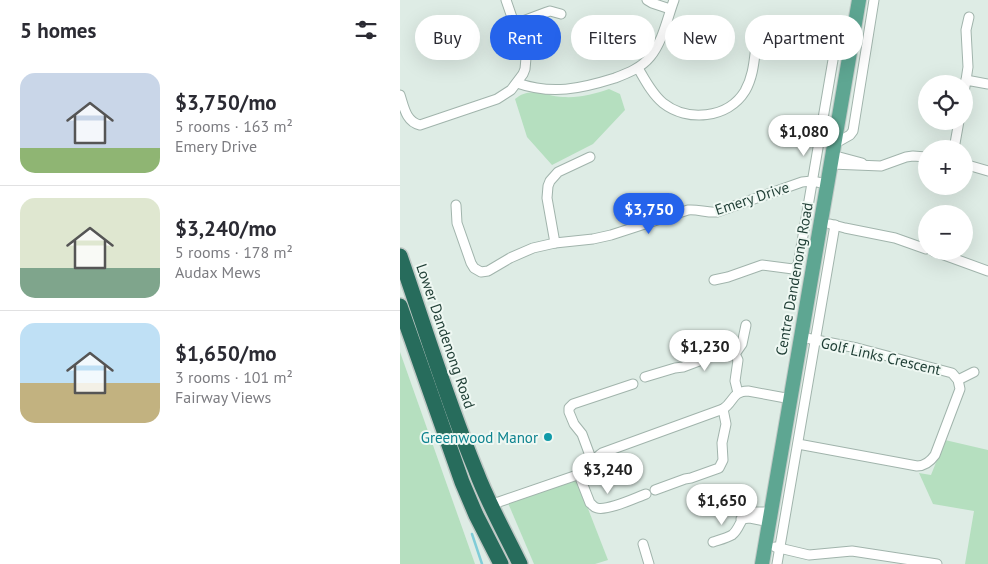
<!DOCTYPE html>
<meta charset="utf-8">
<style>
:root{--surface:#fff;--page:#f7f7f7;--text:#2b2b33;--muted:#7c7c81;--line:#e1e1e2;--accent:#2563eb}
body{margin:0;font-family:"PT Sans",sans-serif;background:var(--page);color:var(--text);height:100vh;display:flex;flex-direction:column;font-size:19px;white-space:nowrap}
*{box-sizing:border-box;margin:0}
p{font-size:16px;color:var(--muted)}
.icon{flex:none;width:28px;height:28px;fill:none;stroke:currentColor;stroke-width:2;stroke-linecap:round;stroke-linejoin:round}
.map{position:relative;flex:1;overflow:hidden}
.panel{display:flex;flex-direction:column;background:var(--surface);width:400px}
.panel>*{flex:none}
.guide{position:absolute;left:15px;top:15px;width:475px;height:45px;display:flex;gap:10px}
.buttons{position:absolute;left:518px;top:75px;display:grid;gap:10px}
.buttons a{display:grid;place-items:center;width:55px;height:55px;border-radius:50%;background:var(--surface);box-shadow:0 5px 20px #0002;font-size:25px}
.price{position:absolute;translate:-50% -42px;padding:0 11px;border-radius:18px;background:#fff;color:#222;font-size:16px;line-height:32px;filter:drop-shadow(0 1px 2px #0008)}
.price::after{content:'';position:absolute;left:50%;top:30px;width:15px;height:11px;margin-left:-8px;background:inherit;clip-path:polygon(0 0,100% 0,50% 100%)}
.price.current{background:var(--accent);color:#fff}
ul{padding:0;list-style:none}
li{display:flex;align-items:center;gap:15px;height:125px;padding:0 20px}
li+li{border-top:1px solid var(--line)}
li span{display:grid;place-items:center;flex:none;width:140px;height:100px;border-radius:15px;color:#555}
li>.icon{margin-inline-start:auto}
span .icon{width:60px;height:60px;fill:#fffc;stroke-width:1}
li b{font-size:21px}
h2{display:flex;justify-content:space-between;align-items:center;height:60px;padding:0 20px;font-size:21px}
.pill{padding:0 18px;border-radius:22px;background:var(--surface);box-shadow:0 5px 20px #0002;font-size:18px;line-height:45px}
.pill.current{background:var(--accent);color:#fff}
main{display:flex;flex:1;min-height:0}
.map>svg:first-child{display:block}
.green{fill:#b5dfbf}
.lines{fill:none;stroke-linecap:round;stroke-linejoin:round}
.stream{stroke:#80ccd7;stroke-width:2.5}
.street-casing{stroke:#a1b4ac;stroke-width:11}
.primary-casing{stroke:#c0c9c6;stroke-width:16}
.highway-casing{stroke:#c0c9c6;stroke-width:18}
.street{stroke:#fff;stroke-width:9}
.primary{stroke:#5ea692;stroke-width:14}
.highway{stroke:#276c5c;stroke-width:15}
.culture-dot{fill:#0f9aa8;stroke:#eff8f3;stroke-width:2}
.labels{text-anchor:middle;dominant-baseline:central;stroke-width:4;stroke-linejoin:round;paint-order:stroke}
.street-label{font-size:15px;fill:#1e3d34;stroke:#eff8f3}
.culture-label{font-size:15px;fill:#0d838f;stroke:#eff8f3;text-anchor:end}
</style>
<main>
<section class="panel">
<h2>5 homes<svg class="icon" aria-label="filters" viewBox="0 0 24 24"><path d="M4 7h16M4 17h16"/><circle cx="9" cy="7" r="2"/><circle cx="15" cy="17" r="2"/></svg></h2>
<ul>
<li><span style="background:linear-gradient(#c9d6e8 75%,#8fb573 0)"><svg class="icon" aria-label="home" viewBox="0 0 24 24"><path d="M3 11l9-7 9 7M6 9v11h12V9"/></svg></span><div><b>$3,750/mo</b><p>5 rooms · 163 m²</p><p>Emery Drive</p></div></li>
<li><span style="background:linear-gradient(#dfe7d0 70%,#7fa58c 0)"><svg class="icon" aria-label="home" viewBox="0 0 24 24"><path d="M3 11l9-7 9 7M6 9v11h12V9"/></svg></span><div><b>$3,240/mo</b><p>5 rooms · 178 m²</p><p>Audax Mews</p></div></li>
<li><span style="background:linear-gradient(#bfe0f5 60%,#c2b280 0)"><svg class="icon" aria-label="home" viewBox="0 0 24 24"><path d="M3 11l9-7 9 7M6 9v11h12V9"/></svg></span><div><b>$1,650/mo</b><p>3 rooms · 101 m²</p><p>Fairway Views</p></div></li>
</ul>
</section>
<div class="map">
<svg width="588" height="564" viewBox="0 0 588 564">
<rect width="100%" height="100%" fill="#deece5"/>
<!-- green -->
<g class="green">
<path d="M209,89L220,94L225,110L193,144L152,165L127,137L115,99C129,86 147,96 163,97C180,98 194,94 209,89Z"/>
<path d="M0,352L75,564H0Z"/>
<path d="M545,440L588,450V564H565L574,511L533,504L519,473L531,475Z"/>
<path d="M173,481H176L178,483L208,560L195,564H134L108,503Z"/>
</g>
<g class="lines">
<!-- stream -->
<path class="stream" d="M72,534L82,564"/>
<defs>
<g id="street">
<path d="M247,0L252,3L270,9"/>
<path d="M115,24L147,12L150,11L161,14"/>
<path d="M238,68C245,80 252,94 263,103C287,122 328,119 345,91C353,77 354,62 356,46"/>
<path d="M566,80L568,67L566,30L569,17"/>
<path d="M117,83C152,95 180,89 215,78C228,73 241,68 250,57C263,41 267,19 274,0"/>
<path d="M564,93L566,80L588,84"/>
<path d="M0,95C4,107 6,122 20,125L97,99L111,90L123,74L125,69L126,58L106,0"/>
<path d="M434,144L450,135L453,131L474,0"/>
<path d="M554,149L559,121"/>
<path d="M432,155L462,163"/>
<path d="M431,164L481,166L506,157L513,156L526,157"/>
<path d="M564,164L588,171"/>
<path d="M56,205L57,223L71,263L74,268L81,272L88,271L110,258L133,248L155,243L193,239L211,235L288,210C298,209 307,213 317,212L402,182L412,181L427,184"/>
<path d="M430,224L445,228L495,238L526,249"/>
<path d="M155,243L147,198L148,186L150,181L158,172L190,157"/>
<path d="M533,251L588,271"/>
<path d="M314,280L328,277L362,265L393,269L398,265L434,54"/>
<path d="M335,354L342,344L346,325"/>
<path d="M245,377L275,368L283,367L307,358L318,352L329,350L335,354L338,360L335,381L338,393"/>
<path d="M558,380L574,372"/>
<path d="M398,444L517,466C525,466 530,462 535,455L560,389L558,380L552,373L457,348L401,337"/>
<path d="M192,461L182,434L174,424L169,412V408L173,404L233,384"/>
<path d="M179,475L190,503C193,505 193,507 197,508C208,511 235,498 246,494"/>
<path d="M255,490L285,479L291,478L319,468L323,460L322,443L326,424L323,409"/>
<path d="M90,505L183,473C191,467 193,459 202,453L323,409C334,402 332,391 348,391L391,399"/>
<path d="M341,519L350,518L369,522"/>
<path d="M313,542C319,540 327,538 332,535C340,529 340,518 349,512H371"/>
<path d="M243,544L249,564"/>
<path d="M375,547L409,555L452,551L537,564"/>
<path d="M377,564L435,225"/>
</g>
<path id="primary" d="M362,564L459,0"/>
<g id="highway">
<path d="M0,256C25,328 47,401 76,471C88,503 105,533 120,564"/>
<path d="M0,306L62,482L76,515L101,564"/>
</g>
</defs>
<!-- street casing -->
<use href="#street" class="street-casing"/>
<!-- primary casing -->
<use href="#primary" class="primary-casing"/>
<!-- highway casing -->
<use href="#highway" class="highway-casing"/>
<!-- street -->
<use href="#street" class="street"/>
<!-- primary -->
<use href="#primary" class="primary"/>
<!-- highway -->
<use href="#highway" class="highway"/>
</g>
<!-- markers -->
<circle class="culture-dot" cx="148" cy="437" r="5"/>
<g class="labels">
<!-- street labels -->
<g class="street-label">
<text transform="translate(352 198) rotate(-18)">Emery Drive</text>
<text transform="translate(394 279) rotate(-80)">Centre Dandenong Road</text>
<text transform="translate(46 336) rotate(71)">Lower Dandenong Road</text>
<text transform="translate(481 356) rotate(13)">Golf Links Crescent</text>
</g>
<!-- culture labels -->
<g class="culture-label">
<text x="138" y="437">Greenwood Manor</text>
</g>
</g>
</svg>
<div class="buttons">
<a><svg class="icon" aria-label="locate" viewBox="0 0 24 24"><circle cx="12" cy="12" r="6"/><path d="M12 2v4M12 18v4M2 12h4M18 12h4"/></svg></a>
<a>+</a>
<a>−</a>
</div>
<b class="price" style="left:404px;top:157px">$1,080</b>
<b class="price current" style="left:249px;top:235px">$3,750</b>
<b class="price" style="left:305px;top:372px">$1,230</b>
<b class="price" style="left:208px;top:495px">$3,240</b>
<b class="price" style="left:322px;top:526px">$1,650</b>
<div class="guide">
<a class="pill">Buy</a>
<a class="pill current">Rent</a>
<a class="pill">Filters</a>
<a class="pill">New</a>
<a class="pill">Apartment</a>
</div>
</div>
</main>
